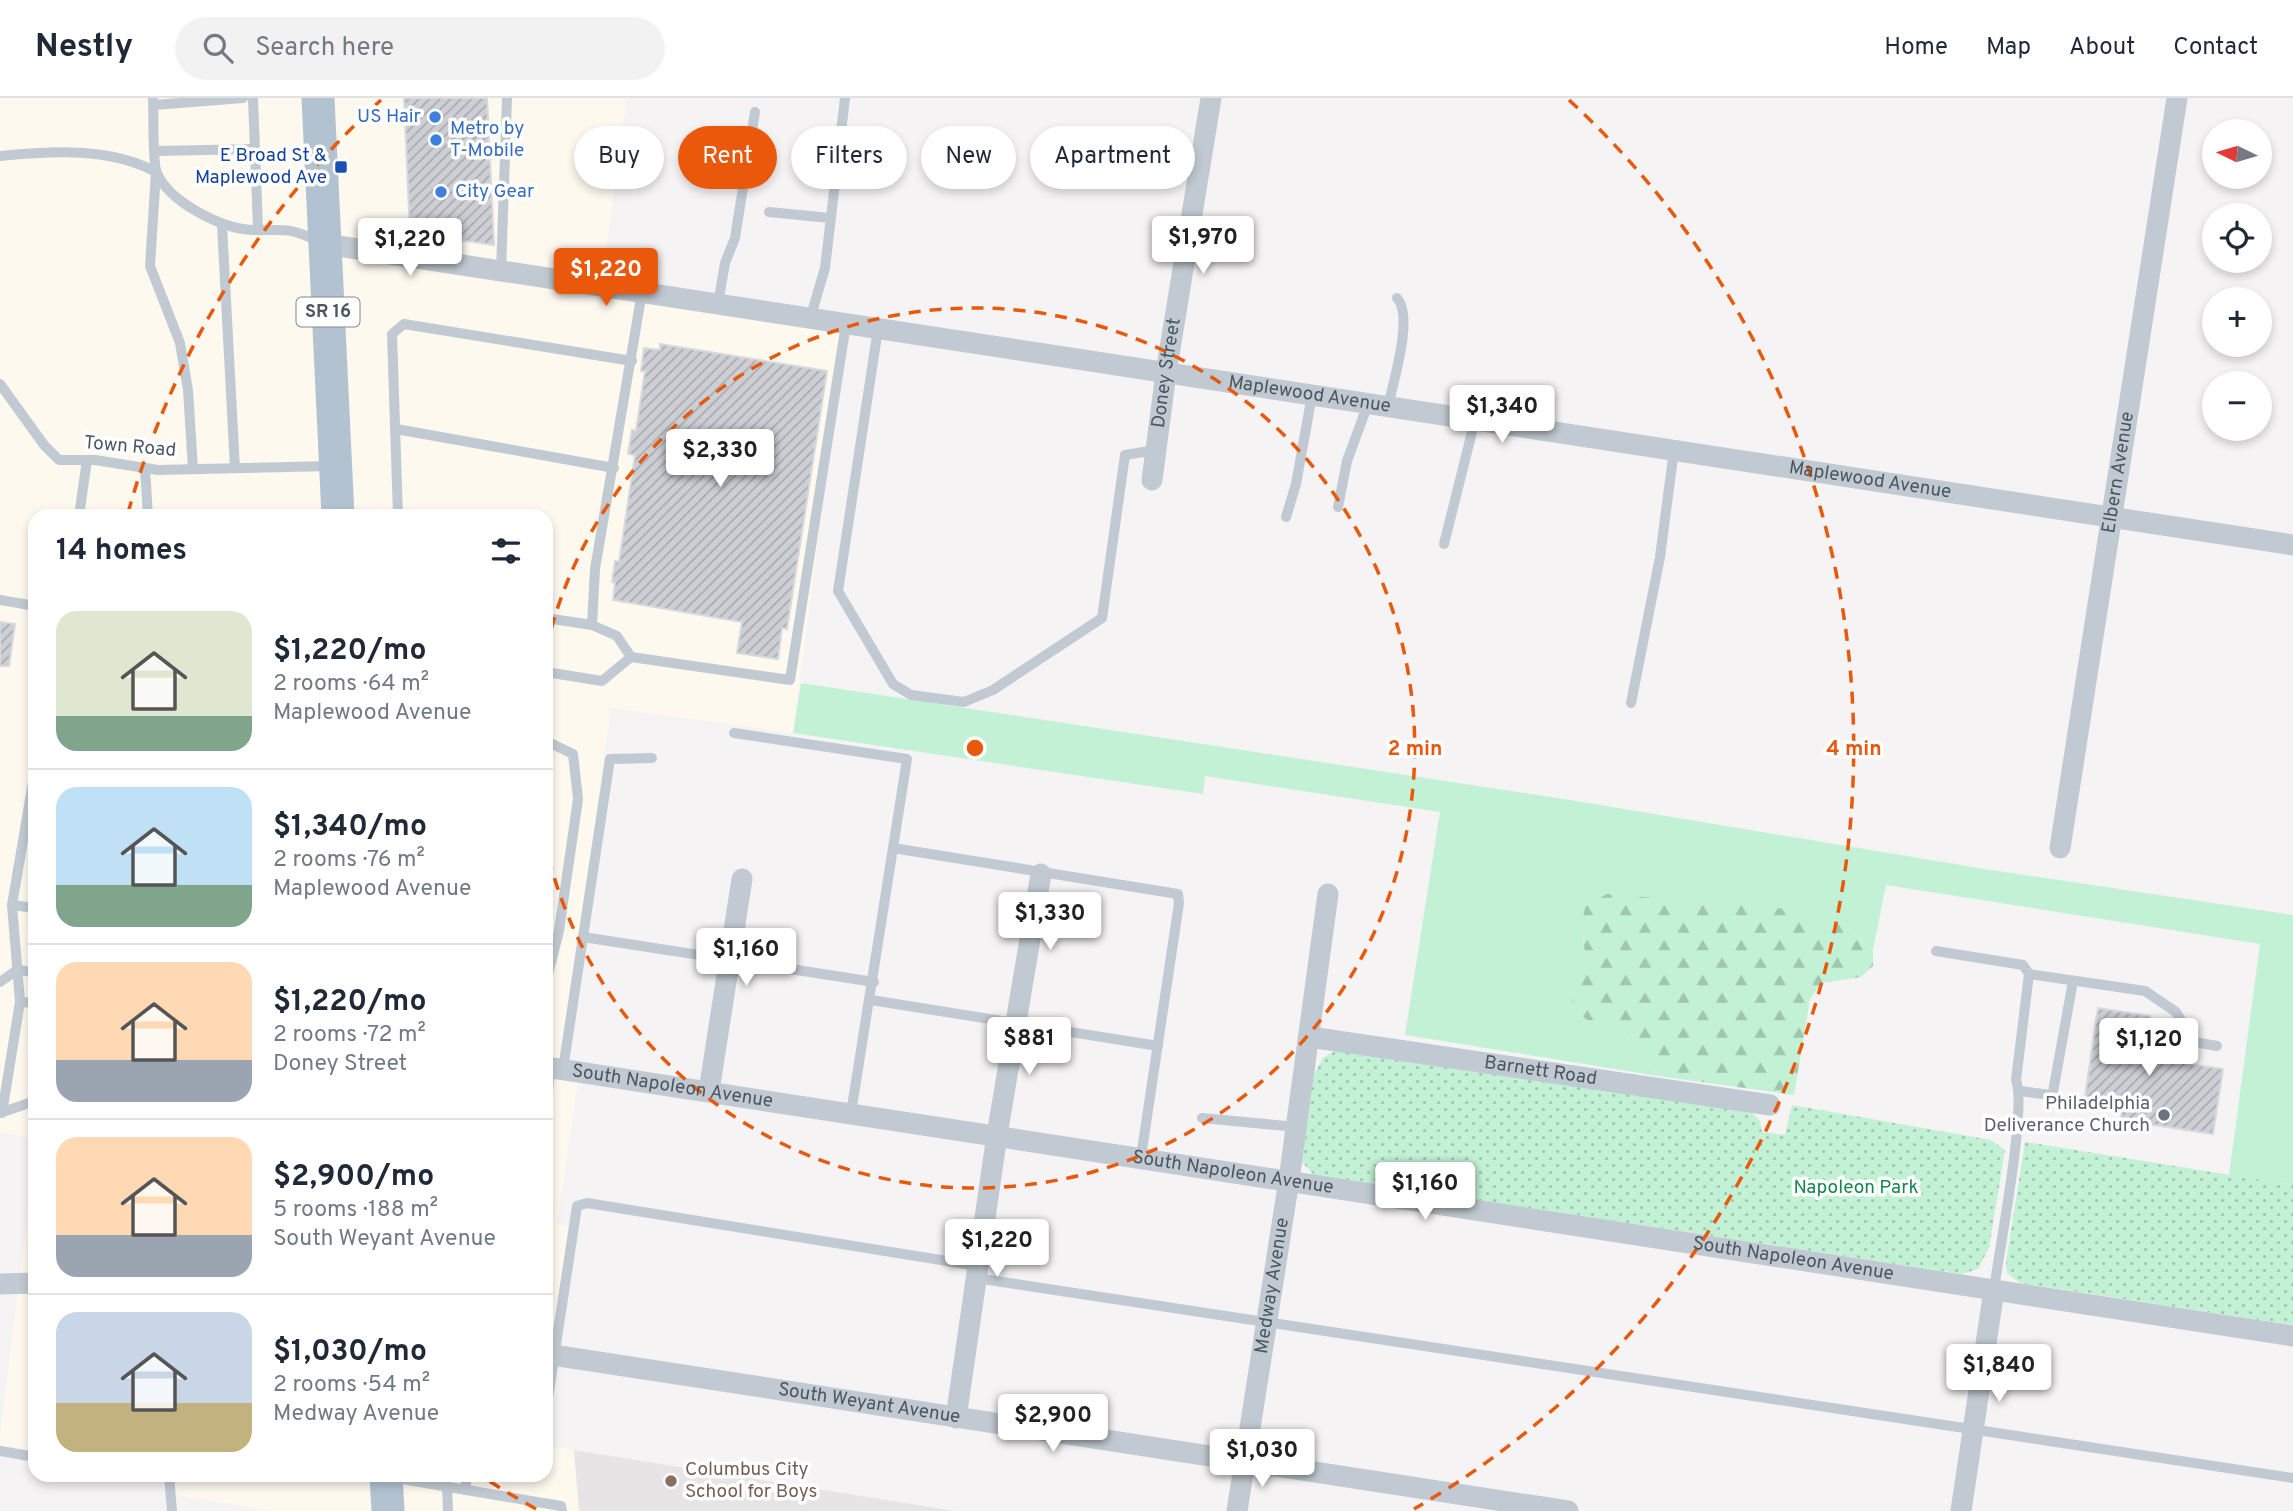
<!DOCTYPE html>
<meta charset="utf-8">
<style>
:root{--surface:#fff;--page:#f2f2f3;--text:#1f2937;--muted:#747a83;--line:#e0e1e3;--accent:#ea580c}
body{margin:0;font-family:Overpass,sans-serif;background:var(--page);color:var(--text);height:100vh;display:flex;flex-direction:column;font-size:26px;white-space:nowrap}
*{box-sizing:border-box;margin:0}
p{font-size:23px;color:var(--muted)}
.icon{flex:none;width:38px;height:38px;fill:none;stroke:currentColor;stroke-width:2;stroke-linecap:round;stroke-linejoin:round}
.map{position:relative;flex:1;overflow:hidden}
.details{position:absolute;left:28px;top:411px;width:525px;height:973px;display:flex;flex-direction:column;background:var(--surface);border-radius:21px;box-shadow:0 4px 10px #0003}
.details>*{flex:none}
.hud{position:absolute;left:574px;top:28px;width:665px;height:63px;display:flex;gap:14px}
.needle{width:46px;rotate:275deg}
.tools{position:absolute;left:2202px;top:21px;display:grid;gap:14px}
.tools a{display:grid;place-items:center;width:70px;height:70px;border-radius:50%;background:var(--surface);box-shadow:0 4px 10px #0003;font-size:35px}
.price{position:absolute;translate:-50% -60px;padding:0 16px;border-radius:7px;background:#fff;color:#222;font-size:23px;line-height:46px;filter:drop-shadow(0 2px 4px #0008)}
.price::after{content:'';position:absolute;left:50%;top:42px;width:21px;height:16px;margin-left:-10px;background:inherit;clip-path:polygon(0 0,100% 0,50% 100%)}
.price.current{background:var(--accent);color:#fff}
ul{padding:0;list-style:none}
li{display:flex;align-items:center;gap:21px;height:175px;padding:0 28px}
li+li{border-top:2px solid var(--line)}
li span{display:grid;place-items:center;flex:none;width:196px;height:140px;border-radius:21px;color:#555}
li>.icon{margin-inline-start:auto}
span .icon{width:84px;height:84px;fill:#fffc;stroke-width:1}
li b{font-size:30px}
h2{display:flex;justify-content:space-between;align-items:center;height:84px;padding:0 28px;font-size:30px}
.pill{padding:0 24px;border-radius:32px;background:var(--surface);box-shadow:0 4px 10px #0003;font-size:24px;line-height:63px}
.pill.current{background:var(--accent);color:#fff}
header{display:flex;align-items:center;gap:42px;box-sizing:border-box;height:98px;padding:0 35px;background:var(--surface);border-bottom:2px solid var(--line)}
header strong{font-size:33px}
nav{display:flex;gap:38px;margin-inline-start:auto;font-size:24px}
.search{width:490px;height:63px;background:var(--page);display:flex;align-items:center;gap:18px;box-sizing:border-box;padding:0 24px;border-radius:38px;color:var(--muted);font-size:26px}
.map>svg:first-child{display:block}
.commercial{fill:#fdf9ef}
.education{fill:#e6e4e5}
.grass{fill:#c3f1d5}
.forest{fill:url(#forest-firs)}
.park{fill:url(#park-dots)}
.building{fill:url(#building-hatch);stroke:#d7d9de;stroke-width:2}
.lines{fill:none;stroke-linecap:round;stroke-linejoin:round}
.service{stroke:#c1cad2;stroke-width:10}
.minor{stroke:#c1cad2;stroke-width:21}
.primary{stroke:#b3c2d1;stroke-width:33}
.ring{fill:none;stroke:#e8590c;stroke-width:3.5;stroke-dasharray:12 9}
.shop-dot{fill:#3f7fe0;stroke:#fff;stroke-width:2.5}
.transit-dot{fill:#1a4fb4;stroke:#fff;stroke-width:2.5}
.worship-dot{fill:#6b7280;stroke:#fff;stroke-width:2.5}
.education-dot{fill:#8d6e63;stroke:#fff;stroke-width:2.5}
.labels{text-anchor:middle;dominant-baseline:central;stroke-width:7;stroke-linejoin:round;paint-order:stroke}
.shield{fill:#fff;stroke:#808990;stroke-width:2}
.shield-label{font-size:18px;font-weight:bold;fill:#4a5661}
.shop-label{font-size:19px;fill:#366cbe;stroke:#fff;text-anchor:start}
.transit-label{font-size:19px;fill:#164399;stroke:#fff;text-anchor:end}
.street-label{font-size:19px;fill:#4a5661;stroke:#fff}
.worship-label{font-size:19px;fill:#5b616d;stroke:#fff;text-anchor:end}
.park-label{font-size:19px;fill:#17864f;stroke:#fff}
.education-label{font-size:19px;fill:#785e54;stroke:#fff;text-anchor:start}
.centre{fill:#e8590c;stroke:#fff;stroke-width:3.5}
.ring-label{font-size:21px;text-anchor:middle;font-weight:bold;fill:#e8590c;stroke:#fff;stroke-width:7;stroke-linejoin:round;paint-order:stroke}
</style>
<header>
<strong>Nestly</strong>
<div class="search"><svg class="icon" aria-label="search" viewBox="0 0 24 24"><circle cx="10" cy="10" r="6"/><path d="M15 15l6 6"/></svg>Search here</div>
<nav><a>Home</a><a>Map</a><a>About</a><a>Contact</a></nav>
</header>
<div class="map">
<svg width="2293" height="1413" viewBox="0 0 2293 1413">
<defs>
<pattern id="forest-firs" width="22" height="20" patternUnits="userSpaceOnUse" patternTransform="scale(1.75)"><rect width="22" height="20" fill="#c3f1d5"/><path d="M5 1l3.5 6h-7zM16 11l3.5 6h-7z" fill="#a0c6b0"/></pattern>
<pattern id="park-dots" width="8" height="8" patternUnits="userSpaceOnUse" patternTransform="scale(1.75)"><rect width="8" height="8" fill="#c3f1d5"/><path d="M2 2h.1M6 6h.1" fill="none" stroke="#a0c6b0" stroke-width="1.8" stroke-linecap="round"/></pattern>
<pattern id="building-hatch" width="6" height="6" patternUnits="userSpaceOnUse" patternTransform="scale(1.75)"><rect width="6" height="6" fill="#cdcfd5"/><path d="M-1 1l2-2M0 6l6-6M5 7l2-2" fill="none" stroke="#a8abb0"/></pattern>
</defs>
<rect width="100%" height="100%" fill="#f5f3f3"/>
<!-- commercial -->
<g class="commercial">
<path d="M0,0H627L601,187L846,226L793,635L611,610L560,974L579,977L557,1125L572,1130L551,1256H546V418H35V1040L0,1035Z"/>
<path d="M35,1059V1352L0,1348V1336Z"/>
<path d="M546,1347L574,1352L579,1413H271L168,1395L167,1377H546Z"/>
</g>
<!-- education -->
<path class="education" d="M574,1352L955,1413H579Z"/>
<!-- grass -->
<path class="grass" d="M801,585L1564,701L1991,772L2293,817V1087L2229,1077L2260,846L1886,787L1873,852L1844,828H1582L1585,856L1569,890L1575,911L1587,922L1621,931L1658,978L1405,937L1440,714L1205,678L1203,696L793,635Z"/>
<!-- forest -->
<path class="forest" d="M1607,796L1788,811L1844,828L1873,852V868L1861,879L1822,885L1810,901L1794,997L1658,978L1621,931L1587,922L1575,912L1569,890L1585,856L1582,828L1585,808Z"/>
<!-- park -->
<g class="park">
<path d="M1338,951L1752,1015L1760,1023L1762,1034L1785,1037L1792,1007L1991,1042L2005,1052L1989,1150L1978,1171L1962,1176L1314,1077L1302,1064L1314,976L1323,960Z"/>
<path d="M2025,1044L2293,1087V1227L2020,1185L2007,1175L2006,1164Z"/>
</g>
<!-- building -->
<g class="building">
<path d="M404,0H487L494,147L410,135Z"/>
<path d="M660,246L827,273L787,531L782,530L778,561L737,555L742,524L613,502L615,485L612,484L615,463L619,464L635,357L628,356L632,332L636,333L645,273H641L644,250L660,252Z"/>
<path d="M0,524L15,526L9,568H0Z"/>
<path d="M2098,910L2150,918L2144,959L2223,971L2213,1036L2121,1022L2123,1005L2085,999Z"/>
</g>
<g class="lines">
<!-- service -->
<g class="service">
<path d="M153,0C154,16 152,64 157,75C169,104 221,130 251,132C285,133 286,128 318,143"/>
<path d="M253,0L258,131"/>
<path d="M154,7L243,0"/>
<path d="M156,53L255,51"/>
<path d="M0,58C51,53 110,49 156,74L150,168L180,245L188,292L193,371"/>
<path d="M769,114L830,120"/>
<path d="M222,127L235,370"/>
<path d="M501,173L507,0"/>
<path d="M718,206L725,165L735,140L755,14"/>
<path d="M810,221L825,170L845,0"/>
<path d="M878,231L838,493L893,586L911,597L964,604L993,592L1102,520L1125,357L1156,352"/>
<path d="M0,286L44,347L59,362H95L158,372L332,368"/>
<path d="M1388,309C1393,284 1414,219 1397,200"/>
<path d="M396,331L614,370"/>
<path d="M145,370L148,418"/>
<path d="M1338,409L1347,363L1368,306"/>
<path d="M79,418L87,362"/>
<path d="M398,418L392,236L404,226L632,263"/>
<path d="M1286,419L1296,386L1312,297"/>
<path d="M1444,446L1475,322"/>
<path d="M0,502L35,508"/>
<path d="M546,520L592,527L595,471L642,194"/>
<path d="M592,527L617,538L631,559L790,582L846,226"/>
<path d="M546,574L602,583L631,559"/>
<path d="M1631,605L1660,459L1674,352"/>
<path d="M734,635L907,661L893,750"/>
<path d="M546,643L573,656L578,701L559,833L546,884"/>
<path d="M12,807L35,810"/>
<path d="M583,839L874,884"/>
<path d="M1936,853L2023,867L2029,876L2016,982C2027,1011 1999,1152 1994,1192"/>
<path d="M2029,876L2145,893L2176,914L2194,944L2217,948"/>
<path d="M0,884L17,872L35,874"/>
<path d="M871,902L1158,948"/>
<path d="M20,904L35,905"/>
<path d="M563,971L610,661L652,660"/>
<path d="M2020,993L2050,997L2053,994L2073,883"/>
<path d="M0,1015L35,1003"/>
<path d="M2,1015L20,904L12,807L35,672"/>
<path d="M851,1015L893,750L1178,796L1179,805L1141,1059"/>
<path d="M1202,1020L1297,1029"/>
<path d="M546,1021L550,969"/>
<path d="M976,1180L2293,1380"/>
<path d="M546,1313L577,1108L587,1105L978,1168"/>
<path d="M0,1353L35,1359"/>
<path d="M169,1377L172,1413"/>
<path d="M390,1379L561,1408L562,1413"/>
<path d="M447,1389L448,1413"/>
<path d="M465,1392L467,1377"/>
</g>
<!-- minor -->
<g class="minor">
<path id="s1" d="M325,146L2293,447"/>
<path id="s2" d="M1152,382L1166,275L1211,0"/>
<path id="s3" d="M2060,750L2177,0"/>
<path id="s4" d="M1310,939L1770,1007"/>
<path id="s5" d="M546,969L2293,1238"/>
<path d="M709,993L742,781"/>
<path d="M0,1186L35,1185"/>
<path id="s6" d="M546,1256L1568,1413"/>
<path d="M956,1320L997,1037L1041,776"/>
<path id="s7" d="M1237,1413L1289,1082L1328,796"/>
<path d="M1961,1413L1994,1192"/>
</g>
<!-- primary -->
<g class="primary">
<path d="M318,0L338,418"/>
<path d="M386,1377L388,1413"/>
</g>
</g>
<!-- distance rings -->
<g class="ring">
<path d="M546 551A440 440 0 1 1 546 749"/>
<path d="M536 1411A879 879 0 0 1 483 1379M128 415A879 879 0 0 1 381 2M1569 2A879 879 0 0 1 1414 1411"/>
</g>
<!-- markers -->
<g class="shop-dot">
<circle cx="435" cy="19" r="7"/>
<circle cx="436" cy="42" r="7"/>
<circle cx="441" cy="94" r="7"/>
</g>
<rect class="transit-dot" x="334" y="62" width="14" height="14" rx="3.5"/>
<circle class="worship-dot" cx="2164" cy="1017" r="7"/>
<circle class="education-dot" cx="671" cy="1383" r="7"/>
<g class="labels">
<!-- shield labels -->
<rect class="shield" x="296.5" y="199.5" width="63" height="29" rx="5"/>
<g class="shield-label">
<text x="328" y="214">SR 16</text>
</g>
<!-- shop labels -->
<g class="shop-label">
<text x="421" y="19" text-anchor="end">US Hair</text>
<text x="450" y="31">Metro by<tspan x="450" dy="22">T-Mobile</tspan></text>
<text x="455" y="94">City Gear</text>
</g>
<!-- transit labels -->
<g class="transit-label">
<text x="327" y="58">E Broad St &amp;<tspan x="327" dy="22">Maplewood Ave</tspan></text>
</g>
<!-- street labels -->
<g class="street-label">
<text stroke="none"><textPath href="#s2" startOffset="108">Doney Street</textPath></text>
<text stroke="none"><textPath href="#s1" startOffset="996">Maplewood Avenue</textPath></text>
<text transform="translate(130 349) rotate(5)">Town Road</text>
<text stroke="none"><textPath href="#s3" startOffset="380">Elbern Avenue</textPath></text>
<text stroke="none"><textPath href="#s1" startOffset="1563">Maplewood Avenue</textPath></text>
<text stroke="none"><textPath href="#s4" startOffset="233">Barnett Road</textPath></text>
<text stroke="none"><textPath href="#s5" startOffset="128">South Napoleon Avenue</textPath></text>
<text stroke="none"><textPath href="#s5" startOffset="695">South Napoleon Avenue</textPath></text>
<text stroke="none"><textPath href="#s5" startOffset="1262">South Napoleon Avenue</textPath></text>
<text stroke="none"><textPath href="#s7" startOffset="228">Medway Avenue</textPath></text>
<text stroke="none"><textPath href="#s6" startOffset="327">South Weyant Avenue</textPath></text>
</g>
<!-- worship labels -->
<g class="worship-label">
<text x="2150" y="1006">Philadelphia<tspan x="2150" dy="22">Deliverance Church</tspan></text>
</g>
<!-- park labels -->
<g class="park-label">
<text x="1856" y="1090">Napoleon Park</text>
</g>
<!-- education labels -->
<g class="education-label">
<text x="685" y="1372">Columbus City<tspan x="685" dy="22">School for Boys</tspan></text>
</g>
</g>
<circle cx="975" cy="650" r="10" class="centre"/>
<g class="ring-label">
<text x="1415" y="657">2 min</text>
<text x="1854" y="657">4 min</text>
</g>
</svg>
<div class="tools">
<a><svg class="needle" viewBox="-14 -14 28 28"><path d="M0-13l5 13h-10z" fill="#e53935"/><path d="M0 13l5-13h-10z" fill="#747a83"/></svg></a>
<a><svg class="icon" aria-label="locate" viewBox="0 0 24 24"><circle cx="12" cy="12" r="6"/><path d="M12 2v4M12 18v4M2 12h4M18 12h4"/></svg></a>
<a>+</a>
<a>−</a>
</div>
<b class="price" style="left:1203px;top:178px">$1,970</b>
<b class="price" style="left:410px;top:180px">$1,220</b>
<b class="price current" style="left:606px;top:210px">$1,220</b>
<b class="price" style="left:1502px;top:347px">$1,340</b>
<b class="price" style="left:720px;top:391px">$2,330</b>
<b class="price" style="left:1050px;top:854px">$1,330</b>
<b class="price" style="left:746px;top:890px">$1,160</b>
<b class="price" style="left:1029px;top:979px">$881</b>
<b class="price" style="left:2149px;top:980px">$1,120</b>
<b class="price" style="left:1425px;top:1124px">$1,160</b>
<b class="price" style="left:997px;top:1181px">$1,220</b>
<b class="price" style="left:1999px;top:1306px">$1,840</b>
<b class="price" style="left:1053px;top:1356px">$2,900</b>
<b class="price" style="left:1262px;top:1391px">$1,030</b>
<div class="hud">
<a class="pill">Buy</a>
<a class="pill current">Rent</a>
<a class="pill">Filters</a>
<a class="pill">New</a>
<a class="pill">Apartment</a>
</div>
<section class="details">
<h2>14 homes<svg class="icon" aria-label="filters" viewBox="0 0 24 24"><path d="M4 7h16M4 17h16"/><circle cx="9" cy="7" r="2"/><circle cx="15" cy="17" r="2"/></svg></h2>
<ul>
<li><span style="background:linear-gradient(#dfe7d0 75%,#7fa58c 0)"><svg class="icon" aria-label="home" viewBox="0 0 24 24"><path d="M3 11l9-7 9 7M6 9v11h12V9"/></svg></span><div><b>$1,220/mo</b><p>2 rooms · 64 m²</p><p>Maplewood Avenue</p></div></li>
<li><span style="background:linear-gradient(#bfe0f5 70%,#7fa58c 0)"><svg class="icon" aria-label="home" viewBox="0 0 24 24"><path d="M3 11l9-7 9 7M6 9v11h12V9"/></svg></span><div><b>$1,340/mo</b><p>2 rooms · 76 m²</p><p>Maplewood Avenue</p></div></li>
<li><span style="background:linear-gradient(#ffd9b3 70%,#9aa5b1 0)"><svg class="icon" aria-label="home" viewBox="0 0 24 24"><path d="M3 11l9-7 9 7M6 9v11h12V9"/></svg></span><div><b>$1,220/mo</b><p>2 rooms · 72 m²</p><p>Doney Street</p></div></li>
<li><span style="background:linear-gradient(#ffd9b3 70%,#9aa5b1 0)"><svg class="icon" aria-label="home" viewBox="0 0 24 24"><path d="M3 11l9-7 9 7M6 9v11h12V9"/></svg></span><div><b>$2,900/mo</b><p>5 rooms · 188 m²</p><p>South Weyant Avenue</p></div></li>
<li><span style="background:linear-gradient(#c9d6e8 65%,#c2b280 0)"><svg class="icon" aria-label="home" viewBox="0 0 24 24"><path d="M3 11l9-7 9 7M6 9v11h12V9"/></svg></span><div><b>$1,030/mo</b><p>2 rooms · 54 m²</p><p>Medway Avenue</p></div></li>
</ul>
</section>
</div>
